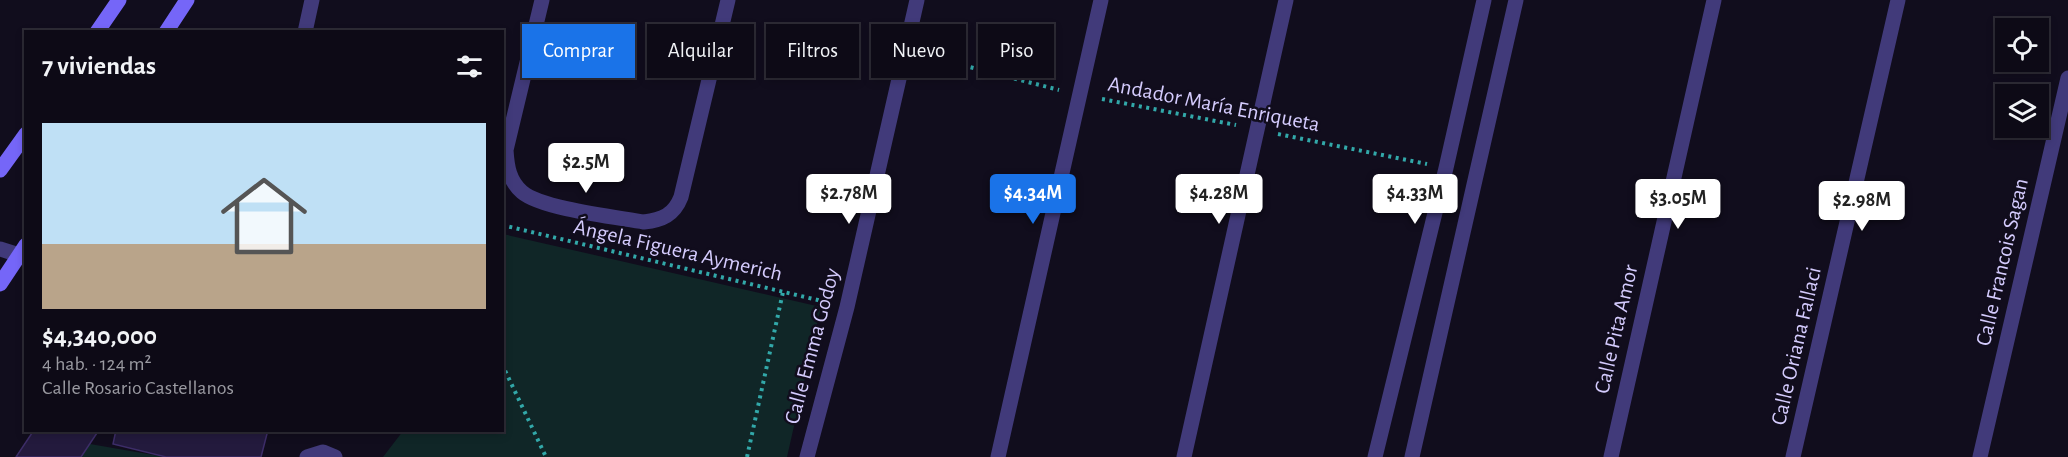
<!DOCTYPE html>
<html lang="es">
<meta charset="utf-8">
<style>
:root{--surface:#0d0a16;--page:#1b1823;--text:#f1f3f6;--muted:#9a9aa1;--line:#2d2b35;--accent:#1a73e8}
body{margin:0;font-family:"Alegreya Sans",sans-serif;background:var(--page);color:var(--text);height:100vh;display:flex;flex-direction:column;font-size:22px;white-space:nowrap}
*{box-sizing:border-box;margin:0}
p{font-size:20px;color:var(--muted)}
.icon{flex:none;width:33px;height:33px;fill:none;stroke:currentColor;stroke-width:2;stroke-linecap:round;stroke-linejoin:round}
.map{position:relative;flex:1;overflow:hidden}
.drawer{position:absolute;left:24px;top:30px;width:480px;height:402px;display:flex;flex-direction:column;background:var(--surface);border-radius:0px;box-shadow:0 3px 9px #0003,0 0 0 2px var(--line)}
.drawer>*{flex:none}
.top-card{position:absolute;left:522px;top:24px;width:570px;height:54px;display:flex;gap:12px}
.buttons{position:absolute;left:1995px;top:18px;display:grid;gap:12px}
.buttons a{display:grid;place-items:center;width:54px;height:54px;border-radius:0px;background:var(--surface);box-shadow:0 3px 9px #0003,0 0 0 2px var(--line);font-size:30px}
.price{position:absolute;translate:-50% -51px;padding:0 14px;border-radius:6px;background:#fff;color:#222;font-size:20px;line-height:39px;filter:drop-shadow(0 2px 3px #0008)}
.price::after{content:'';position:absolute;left:50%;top:36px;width:18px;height:14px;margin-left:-9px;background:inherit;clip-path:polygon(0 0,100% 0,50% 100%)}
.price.on{background:var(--accent);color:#fff}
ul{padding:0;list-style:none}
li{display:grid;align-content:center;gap:12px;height:318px;padding:0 18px}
li span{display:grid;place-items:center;height:186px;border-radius:0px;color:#555}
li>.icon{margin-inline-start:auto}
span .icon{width:108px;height:108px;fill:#fffc;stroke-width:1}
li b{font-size:26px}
h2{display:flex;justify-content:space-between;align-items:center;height:72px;padding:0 18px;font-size:26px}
.chip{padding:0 21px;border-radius:0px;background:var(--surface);box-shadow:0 3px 9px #0003,0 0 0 2px var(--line);font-size:21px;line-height:54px}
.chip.on{background:var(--accent);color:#fff}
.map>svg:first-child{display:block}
.green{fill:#102627}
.building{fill:#231a3d;stroke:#3d2d68;stroke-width:1.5}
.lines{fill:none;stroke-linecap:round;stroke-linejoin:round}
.path{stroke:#32a8a9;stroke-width:4;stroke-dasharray:3 4.5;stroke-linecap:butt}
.service{stroke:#413a7a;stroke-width:15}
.minor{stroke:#413a7a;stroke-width:15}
.tertiary{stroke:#413a7a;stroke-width:15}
.secondary{stroke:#7566f8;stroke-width:15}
.labels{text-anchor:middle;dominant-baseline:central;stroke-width:5;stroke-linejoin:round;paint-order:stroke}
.street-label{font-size:22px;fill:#d4cbfd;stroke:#110d1d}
</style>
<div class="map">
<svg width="2068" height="457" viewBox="0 0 2068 457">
<rect width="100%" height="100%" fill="#110d1d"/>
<!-- green -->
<g class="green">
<path d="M503,234L821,307L787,457H383L403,431L502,430Z"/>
<path d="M90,444L165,457H81Z"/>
</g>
<!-- building -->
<g class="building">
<path d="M34,430H99L81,457H16Z"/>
<path d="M116,430H268L261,457H166L113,444Z"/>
</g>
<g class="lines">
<!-- path -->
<g class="path">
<path d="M927,56L1059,90"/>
<path d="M1102,99L1236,125"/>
<path d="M1278,134L1427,164"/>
<path d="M502,225L826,302"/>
<path d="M502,364L546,457"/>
<path d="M747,457L783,292"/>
</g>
<!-- service -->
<g class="service">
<path d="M305,32L312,0"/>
<path d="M307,457L323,452L335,457"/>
</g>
<!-- minor -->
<g class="minor">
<path d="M542,0L506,150C507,166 509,181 522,192C542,209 616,217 644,222C662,220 674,215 681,197L728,0"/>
<path d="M0,249L19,255"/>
<path d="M807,457L847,307L917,0"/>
<path d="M998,457L1101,0"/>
<path d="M1184,457L1286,0"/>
<path d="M1611,457L1714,0"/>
<path d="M1793,457L1898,0"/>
<path d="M1980,457L2068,78"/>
</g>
<!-- tertiary -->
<g class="tertiary">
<path d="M1375,457L1446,168L1484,0"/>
<path d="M1412,457L1516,0"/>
</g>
<!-- secondary -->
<g class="secondary">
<path d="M97,32L119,0"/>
<path d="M166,32L187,0"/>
<path d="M0,170L26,134"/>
<path d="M0,284L26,245"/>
</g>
</g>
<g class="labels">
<!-- street labels -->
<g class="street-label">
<text transform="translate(1214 104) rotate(11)">Andador María Enriqueta</text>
<text transform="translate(678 250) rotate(13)">Ángela Figuera Aymerich</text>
<text transform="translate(2002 262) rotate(-77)">Calle Francois Sagan</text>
<text transform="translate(1616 329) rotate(-77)">Calle Pita Amor</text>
<text transform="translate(812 346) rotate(-75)">Calle Emma Godoy</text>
<text transform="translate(1796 346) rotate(-77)">Calle Oriana Fallaci</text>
</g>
</g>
</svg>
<div class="buttons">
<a><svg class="icon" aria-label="locate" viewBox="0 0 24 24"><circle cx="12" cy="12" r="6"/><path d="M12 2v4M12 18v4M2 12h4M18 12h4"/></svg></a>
<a><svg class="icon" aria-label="layers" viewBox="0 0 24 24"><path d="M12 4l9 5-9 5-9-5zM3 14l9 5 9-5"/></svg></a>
</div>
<b class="price" style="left:586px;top:194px">$2.5M</b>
<b class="price" style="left:849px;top:225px">$2.78M</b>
<b class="price on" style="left:1033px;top:225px">$4.34M</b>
<b class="price" style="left:1219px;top:225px">$4.28M</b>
<b class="price" style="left:1415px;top:225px">$4.33M</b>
<b class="price" style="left:1678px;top:230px">$3.05M</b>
<b class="price" style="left:1862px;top:232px">$2.98M</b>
<div class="top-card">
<a class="chip on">Comprar</a>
<a class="chip">Alquilar</a>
<a class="chip">Filtros</a>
<a class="chip">Nuevo</a>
<a class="chip">Piso</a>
</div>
<section class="drawer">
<h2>7 viviendas<svg class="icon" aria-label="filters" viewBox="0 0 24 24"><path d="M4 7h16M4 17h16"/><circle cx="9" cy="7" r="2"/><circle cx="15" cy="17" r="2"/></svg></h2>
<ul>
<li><span style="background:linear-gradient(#bfe0f5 65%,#b9a48a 0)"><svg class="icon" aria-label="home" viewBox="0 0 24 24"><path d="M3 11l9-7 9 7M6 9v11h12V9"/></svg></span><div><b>$4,340,000</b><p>4 hab. · 124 m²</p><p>Calle Rosario Castellanos</p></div></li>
</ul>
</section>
</div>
